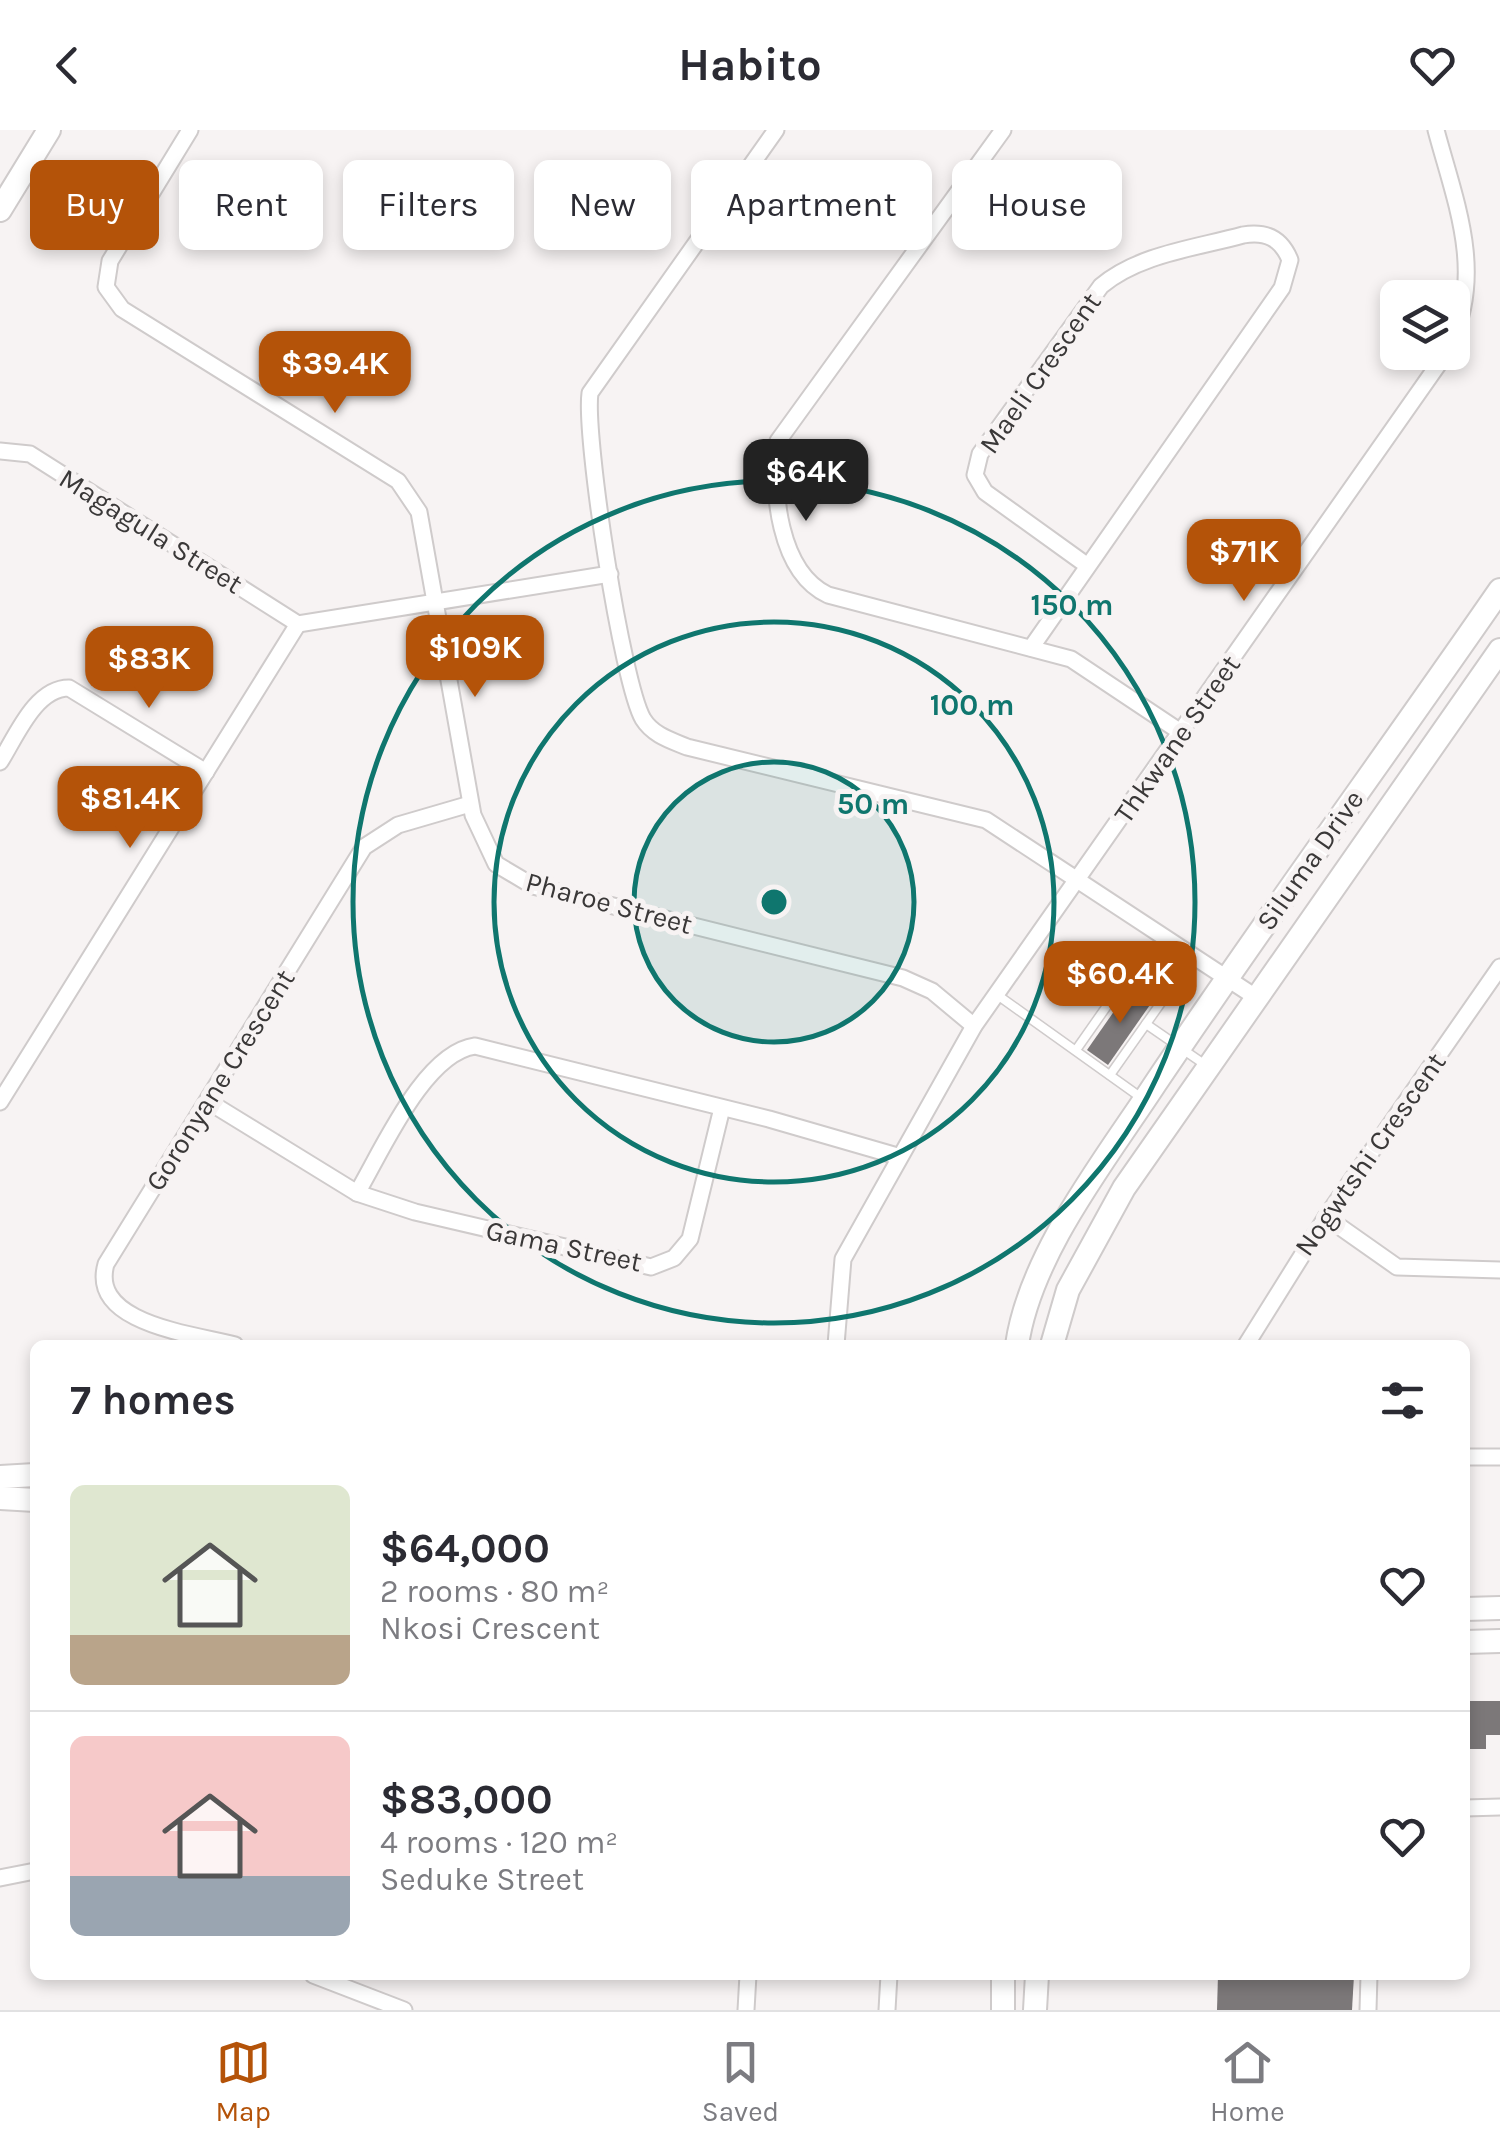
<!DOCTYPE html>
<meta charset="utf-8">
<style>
:root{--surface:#fff;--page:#f2f2f3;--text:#2b2b33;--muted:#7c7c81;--line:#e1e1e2;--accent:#b45309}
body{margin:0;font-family:Karla,sans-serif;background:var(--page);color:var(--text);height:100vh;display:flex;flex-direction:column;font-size:38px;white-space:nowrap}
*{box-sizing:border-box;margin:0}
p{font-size:32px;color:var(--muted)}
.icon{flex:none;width:55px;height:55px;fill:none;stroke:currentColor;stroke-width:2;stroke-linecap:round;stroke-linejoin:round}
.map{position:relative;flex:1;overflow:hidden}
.side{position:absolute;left:30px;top:1210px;width:1440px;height:640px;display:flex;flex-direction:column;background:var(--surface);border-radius:15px;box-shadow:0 5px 15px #0003}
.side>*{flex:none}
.hud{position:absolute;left:30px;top:30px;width:1440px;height:90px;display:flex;gap:20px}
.fabs{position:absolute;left:1380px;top:150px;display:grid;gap:20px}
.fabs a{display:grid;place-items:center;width:90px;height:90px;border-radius:15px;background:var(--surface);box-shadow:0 5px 15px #0003;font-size:50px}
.price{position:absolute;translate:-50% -85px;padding:0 22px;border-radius:20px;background:var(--accent);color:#fff;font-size:32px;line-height:65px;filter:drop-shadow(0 2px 5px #0008)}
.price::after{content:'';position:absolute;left:50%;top:60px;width:30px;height:22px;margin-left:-15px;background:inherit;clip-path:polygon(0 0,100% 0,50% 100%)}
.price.on{background:#222;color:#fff}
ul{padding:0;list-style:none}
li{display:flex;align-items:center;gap:30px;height:250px;padding:0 40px}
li+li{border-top:2px solid var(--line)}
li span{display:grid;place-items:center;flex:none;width:280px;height:200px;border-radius:15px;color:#555}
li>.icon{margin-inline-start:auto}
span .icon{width:120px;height:120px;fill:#fffc;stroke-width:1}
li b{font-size:42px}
h2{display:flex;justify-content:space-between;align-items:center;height:120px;padding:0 40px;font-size:42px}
.pill{padding:0 35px;border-radius:15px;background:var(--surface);box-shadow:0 5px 15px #0003;font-size:35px;line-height:90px}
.pill.on{background:var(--accent);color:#fff}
header{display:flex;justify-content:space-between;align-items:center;height:130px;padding:0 40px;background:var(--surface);font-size:45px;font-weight:700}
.menu{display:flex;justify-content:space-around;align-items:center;height:140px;border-top:2px solid var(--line);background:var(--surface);font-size:28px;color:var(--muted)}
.menu a{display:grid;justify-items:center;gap:5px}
.menu .on{color:var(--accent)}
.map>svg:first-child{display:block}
.building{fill:#7c7879}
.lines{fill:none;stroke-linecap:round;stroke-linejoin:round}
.lane-casing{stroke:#cfcbcb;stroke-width:11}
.street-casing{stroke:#cfcbcb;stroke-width:19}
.secondary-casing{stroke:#cfcbcb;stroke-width:26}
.lane{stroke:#fff;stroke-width:8}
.street{stroke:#fff;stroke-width:15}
.secondary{stroke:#fff;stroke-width:22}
.ring{fill:none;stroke:#0f766e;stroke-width:5}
.labels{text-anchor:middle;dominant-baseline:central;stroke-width:10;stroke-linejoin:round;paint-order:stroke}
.street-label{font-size:28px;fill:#3a3838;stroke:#f7f3f3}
.centre{fill:#0f766e;stroke:#f7f3f3;stroke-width:5}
.ring-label{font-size:30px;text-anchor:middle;font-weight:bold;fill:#0f766e;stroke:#f7f3f3;stroke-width:10;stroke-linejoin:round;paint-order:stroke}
</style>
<header><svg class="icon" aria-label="back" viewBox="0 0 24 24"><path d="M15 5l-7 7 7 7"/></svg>Habito<svg class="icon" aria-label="heart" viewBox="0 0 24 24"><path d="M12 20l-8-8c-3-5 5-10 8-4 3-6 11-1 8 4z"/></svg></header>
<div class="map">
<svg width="1500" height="1880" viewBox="0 0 1500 1880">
<rect width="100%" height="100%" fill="#f7f3f3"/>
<!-- building -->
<g class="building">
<path d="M1131,857L1152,872L1108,935L1087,920Z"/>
<path d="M1465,1571H1500V1605H1486V1619H1465Z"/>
<path d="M1218,1845H1354L1352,1880H1217Z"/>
</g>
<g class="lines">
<defs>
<g id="lane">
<path d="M996,864L1143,969"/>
<path d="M1146,894L1204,934"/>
<path d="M1076,920L1130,843L1141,841L1164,859L1165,867L1110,945"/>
</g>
<g id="street">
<path d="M190,0L110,131L106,157L122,179L398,351L419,382L473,685L496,734L533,756L903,848L932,861L974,896"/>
<path d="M776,0L590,263C584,306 622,553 643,589C653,605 670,610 687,617L986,690L1257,868"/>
<path d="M1003,0L778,311C771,360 779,442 828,465L1071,529L1182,603"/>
<path d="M1436,0C1455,71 1484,140 1452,211"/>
<path d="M0,321L30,324L298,494L610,444"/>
<path d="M1031,518L1282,158L1290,130C1281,108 1266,101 1243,105C1196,118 1139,124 1101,156L980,324L975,345L985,362L1085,434"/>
<path d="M0,632C16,607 35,558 69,558L206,642"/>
<path d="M0,972L298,494"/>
<path d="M209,972L357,1063L415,1082L651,1137L674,1128L690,1109L722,978"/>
<path d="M357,1063C382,1021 424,923 475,916L769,989L897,1026"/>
<path d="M1326,1087L1397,1137L1500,1140"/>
<path d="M235,1215C194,1204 89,1194 106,1134L364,717L398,695L470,674"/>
<path d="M836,1215L843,1129L974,896L1447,222"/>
<path d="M1246,1215L1326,1087L1500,837"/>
<path d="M1465,1327H1500"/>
<path d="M1465,1678L1500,1677"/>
<path d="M0,1748L35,1741"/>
<path d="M313,1845L404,1880"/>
<path d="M746,1880L748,1845"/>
<path d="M887,1880L889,1845"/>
<path d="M1368,1880L1369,1845"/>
</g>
<g id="secondary">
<path d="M0,80L49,0"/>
<path d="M1017,1215C1030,1124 1106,1029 1155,954C1267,787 1386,625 1500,460"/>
<path d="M1052,1215L1068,1160L1124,1058L1500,520"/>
<path d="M0,1347L35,1345"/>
<path d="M0,1368L35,1370"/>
<path d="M1465,1479L1500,1478"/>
<path d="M1465,1512L1500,1511"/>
<path d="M1003,1880V1845"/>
<path d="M1035,1880L1037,1845"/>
</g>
</defs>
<!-- lane casing -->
<use href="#lane" class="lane-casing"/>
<!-- street casing -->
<use href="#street" class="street-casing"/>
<!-- secondary casing -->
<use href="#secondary" class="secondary-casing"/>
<!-- lane -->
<use href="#lane" class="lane"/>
<!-- street -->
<use href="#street" class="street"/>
<!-- secondary -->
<use href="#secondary" class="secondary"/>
</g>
<!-- distance rings -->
<circle cx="774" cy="772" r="140" fill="#0f766e" fill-opacity=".12"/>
<g class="ring">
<circle cx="774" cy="772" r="140"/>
<circle cx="774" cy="772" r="280"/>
<circle cx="774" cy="772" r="421"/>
</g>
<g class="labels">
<!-- street labels -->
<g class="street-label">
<text transform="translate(1040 243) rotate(-55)">Maeli Crescent</text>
<text transform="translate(151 401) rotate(32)">Magagula Street</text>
<text transform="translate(1177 609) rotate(-55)">Thkwane Street</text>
<text transform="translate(1310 730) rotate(-55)">Siluma Drive</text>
<text transform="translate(609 773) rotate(15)">Pharoe Street</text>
<text transform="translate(220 950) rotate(-58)">Goronyane Crescent</text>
<text transform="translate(1370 1024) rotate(-55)">Nogwtshi Crescent</text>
<text transform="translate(564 1116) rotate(12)">Gama Street</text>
</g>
</g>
<circle cx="774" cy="772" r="15" class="centre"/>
<g class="ring-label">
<text x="1072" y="485">150 m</text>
<text x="972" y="585">100 m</text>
<text x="873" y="684">50 m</text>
</g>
</svg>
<div class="fabs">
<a><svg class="icon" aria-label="layers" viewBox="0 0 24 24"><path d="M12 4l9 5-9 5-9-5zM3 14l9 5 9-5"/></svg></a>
</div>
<b class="price" style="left:335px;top:286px">$39.4K</b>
<b class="price on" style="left:806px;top:394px">$64K</b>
<b class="price" style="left:1244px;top:474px">$71K</b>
<b class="price" style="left:475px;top:570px">$109K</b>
<b class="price" style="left:149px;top:581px">$83K</b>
<b class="price" style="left:130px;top:721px">$81.4K</b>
<b class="price" style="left:1120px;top:896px">$60.4K</b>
<div class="hud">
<a class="pill on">Buy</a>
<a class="pill">Rent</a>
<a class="pill">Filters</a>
<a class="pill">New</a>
<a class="pill">Apartment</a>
<a class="pill">House</a>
</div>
<section class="side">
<h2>7 homes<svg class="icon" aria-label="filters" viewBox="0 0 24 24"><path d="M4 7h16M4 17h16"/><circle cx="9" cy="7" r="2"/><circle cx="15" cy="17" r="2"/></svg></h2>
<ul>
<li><span style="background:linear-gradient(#dfe7d0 75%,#b9a48a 0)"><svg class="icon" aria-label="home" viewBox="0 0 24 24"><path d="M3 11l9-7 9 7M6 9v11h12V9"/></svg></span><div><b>$64,000</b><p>2 rooms · 80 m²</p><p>Nkosi Crescent</p></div><svg class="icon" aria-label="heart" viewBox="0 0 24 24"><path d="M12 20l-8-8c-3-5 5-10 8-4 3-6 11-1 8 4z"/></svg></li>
<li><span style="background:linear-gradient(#f6c9c9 70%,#9aa5b1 0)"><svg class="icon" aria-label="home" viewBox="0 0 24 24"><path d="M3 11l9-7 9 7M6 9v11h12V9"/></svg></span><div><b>$83,000</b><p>4 rooms · 120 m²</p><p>Seduke Street</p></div><svg class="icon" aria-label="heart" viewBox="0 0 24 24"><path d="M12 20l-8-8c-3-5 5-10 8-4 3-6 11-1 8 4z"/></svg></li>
</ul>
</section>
</div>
<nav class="menu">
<a class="on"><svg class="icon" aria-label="map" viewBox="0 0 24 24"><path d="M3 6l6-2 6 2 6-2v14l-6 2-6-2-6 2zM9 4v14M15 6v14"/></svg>Map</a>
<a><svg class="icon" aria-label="saved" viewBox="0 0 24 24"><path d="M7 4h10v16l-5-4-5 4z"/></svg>Saved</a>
<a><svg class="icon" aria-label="home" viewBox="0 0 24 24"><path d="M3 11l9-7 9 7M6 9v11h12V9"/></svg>Home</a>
</nav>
